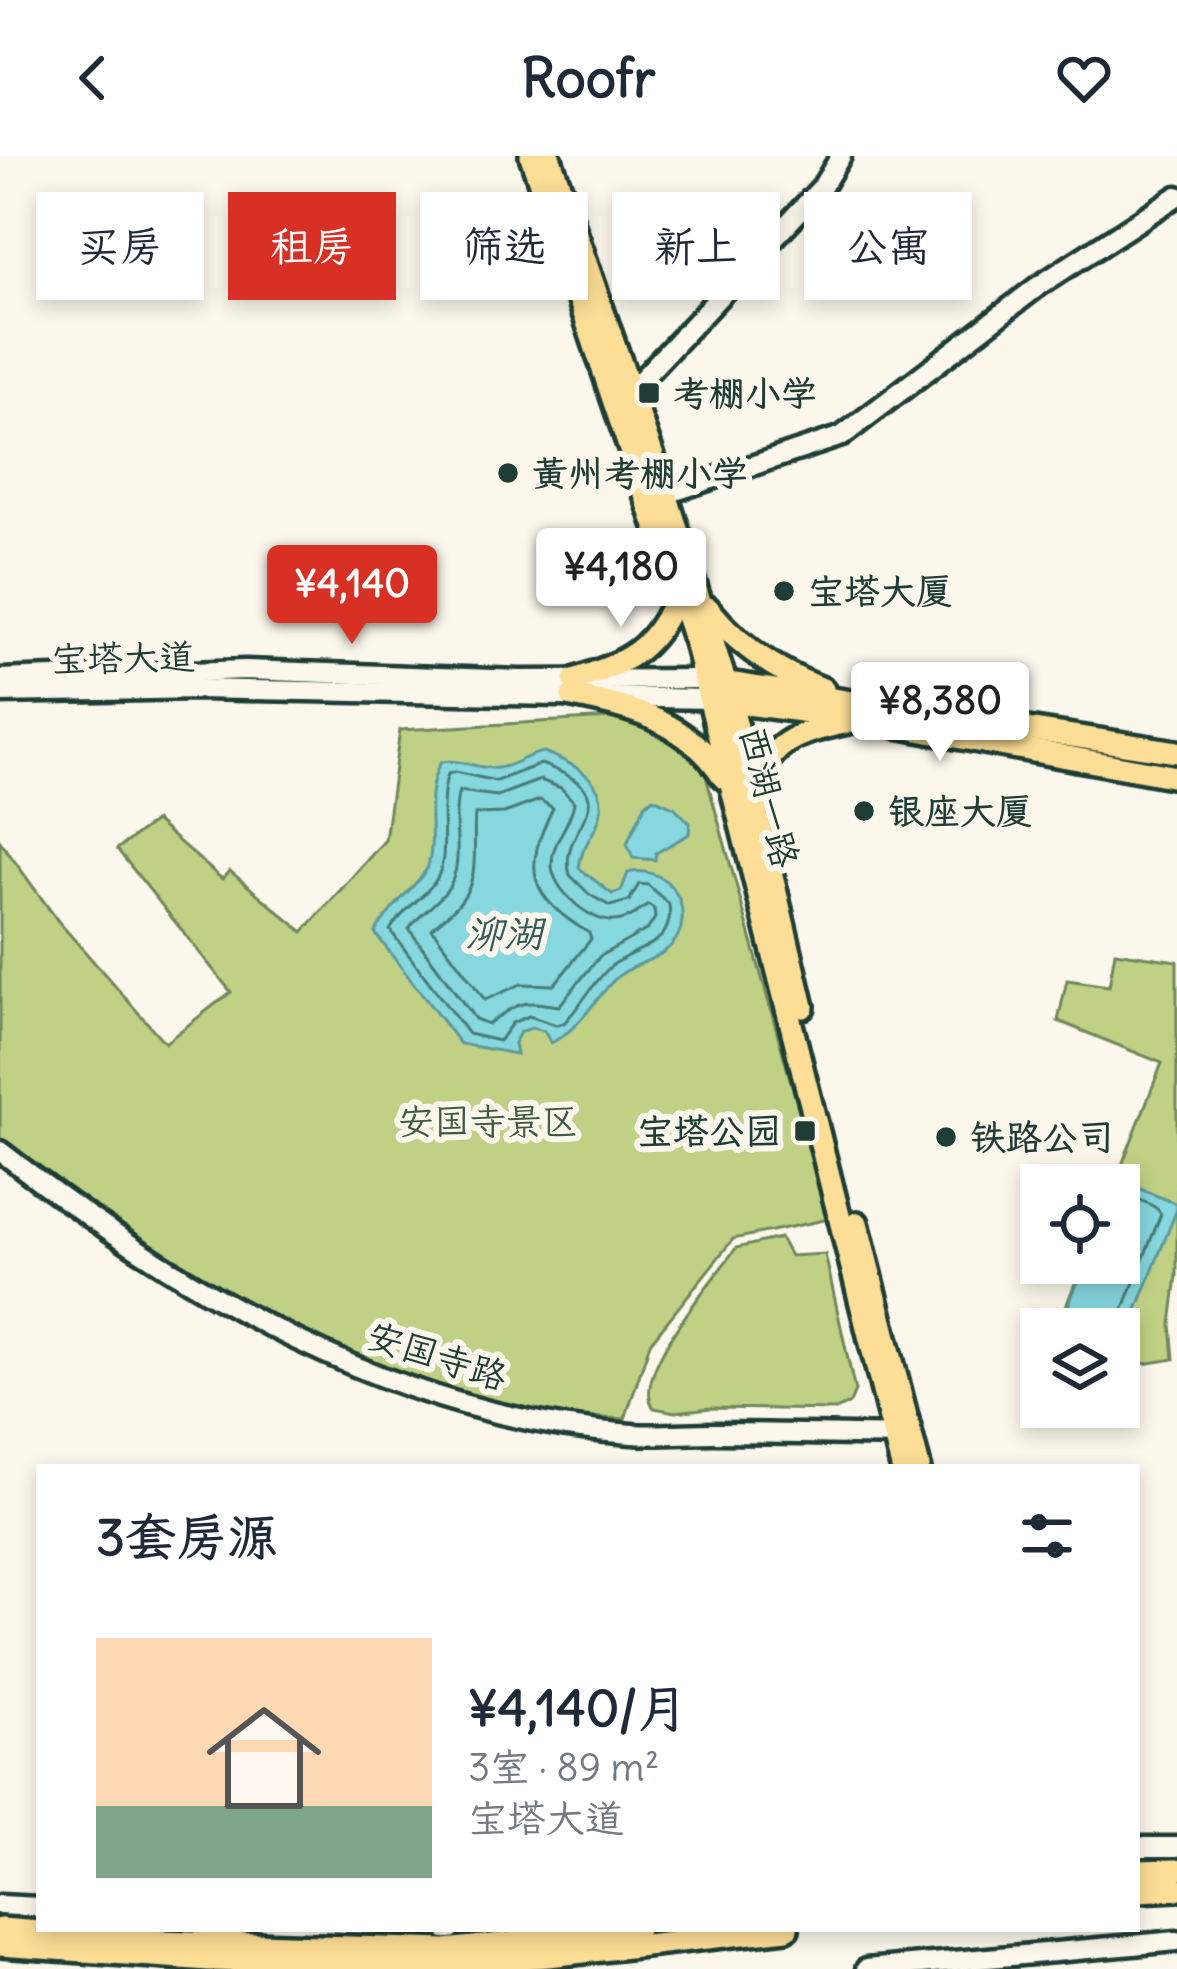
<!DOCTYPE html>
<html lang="zh">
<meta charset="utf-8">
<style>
:root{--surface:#fff;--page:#f2f2f3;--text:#1f2937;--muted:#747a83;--accent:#d93025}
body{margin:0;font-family:Delius,"LXGW WenKai TC",sans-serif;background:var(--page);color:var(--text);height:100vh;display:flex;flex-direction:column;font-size:45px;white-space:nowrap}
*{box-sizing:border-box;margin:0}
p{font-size:39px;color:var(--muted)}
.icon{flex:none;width:66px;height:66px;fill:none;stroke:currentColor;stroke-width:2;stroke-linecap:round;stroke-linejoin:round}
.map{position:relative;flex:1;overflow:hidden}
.sheet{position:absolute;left:36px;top:1308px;width:1104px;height:468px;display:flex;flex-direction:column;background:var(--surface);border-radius:0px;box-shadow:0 6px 18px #0003}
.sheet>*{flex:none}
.guide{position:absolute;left:36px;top:36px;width:1107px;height:108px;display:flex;gap:24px}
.buttons{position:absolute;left:1020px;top:1008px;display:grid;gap:24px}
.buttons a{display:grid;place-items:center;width:120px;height:120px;border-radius:0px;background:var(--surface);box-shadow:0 6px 18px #0003;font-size:60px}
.price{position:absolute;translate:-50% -102px;padding:0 27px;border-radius:12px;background:#fff;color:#222;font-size:39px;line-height:78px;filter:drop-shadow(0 3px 6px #0008)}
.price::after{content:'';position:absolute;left:50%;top:72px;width:36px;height:27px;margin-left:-18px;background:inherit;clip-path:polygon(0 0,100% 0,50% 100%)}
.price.active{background:var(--accent);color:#fff}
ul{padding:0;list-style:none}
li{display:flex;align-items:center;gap:36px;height:300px;padding:0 60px}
li span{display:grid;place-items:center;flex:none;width:336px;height:240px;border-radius:0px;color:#555}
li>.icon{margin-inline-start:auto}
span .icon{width:144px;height:144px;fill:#fffc;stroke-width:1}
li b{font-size:51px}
h2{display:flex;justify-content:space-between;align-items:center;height:144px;padding:0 60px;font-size:51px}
.tag{padding:0 42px;border-radius:0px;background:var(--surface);box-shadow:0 6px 18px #0003;font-size:42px;line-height:108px}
.tag.active{background:var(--accent);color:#fff}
header{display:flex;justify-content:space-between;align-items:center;height:156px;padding:0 60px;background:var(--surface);font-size:54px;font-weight:700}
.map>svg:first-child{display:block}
.green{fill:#c0d185;stroke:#70875c;stroke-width:3}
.water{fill:#86d7de;stroke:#5d999a;stroke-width:3}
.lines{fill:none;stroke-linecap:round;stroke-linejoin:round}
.shore{stroke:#487b78;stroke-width:3}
.minor-casing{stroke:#1f3d34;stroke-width:27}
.major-casing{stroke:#1f3d34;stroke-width:30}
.minor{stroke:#fbf7ec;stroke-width:18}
.major{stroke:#fdde96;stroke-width:21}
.poi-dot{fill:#1f3d34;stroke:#fbf7ec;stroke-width:4.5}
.labels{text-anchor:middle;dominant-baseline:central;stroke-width:12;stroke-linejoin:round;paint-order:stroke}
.poi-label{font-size:36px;font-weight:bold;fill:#1f3d34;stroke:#fbf7ec;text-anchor:start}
.street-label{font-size:36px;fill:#1f3d34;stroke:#fbf7ec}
.park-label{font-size:36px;fill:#3f5b44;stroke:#fbf7ec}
.water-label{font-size:39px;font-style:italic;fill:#345c56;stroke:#fbf7ec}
</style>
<header><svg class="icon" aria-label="back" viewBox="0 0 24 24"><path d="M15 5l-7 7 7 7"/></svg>Roofr<svg class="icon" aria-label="heart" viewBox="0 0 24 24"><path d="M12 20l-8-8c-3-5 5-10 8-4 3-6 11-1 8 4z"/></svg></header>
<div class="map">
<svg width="1177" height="1813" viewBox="0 0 1177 1813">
<rect width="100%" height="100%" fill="#fbf7ec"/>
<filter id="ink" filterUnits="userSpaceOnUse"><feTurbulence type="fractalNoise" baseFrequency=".00833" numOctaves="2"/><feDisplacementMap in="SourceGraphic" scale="24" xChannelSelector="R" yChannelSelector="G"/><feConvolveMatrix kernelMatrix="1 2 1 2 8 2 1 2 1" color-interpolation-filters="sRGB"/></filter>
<g filter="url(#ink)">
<!-- green -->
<g class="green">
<path d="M628,561L673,579L702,606L829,1063L733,1083L650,1187L625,1263C592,1261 558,1261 525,1256C477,1248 430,1230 385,1212C245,1157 119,1079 0,986V685L58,765L165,887L231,836L117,693L155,665L222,723L230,715L303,776L385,684L400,574Z"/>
<path d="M1115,796L1177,805V1120L1171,1168L1174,1203L1119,1212V1173H1057L1083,1107H1119V1029H1114L1162,907L1058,865L1067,824L1109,830Z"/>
<path d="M780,1082L790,1100L825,1098L855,1235L850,1247L836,1254L711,1252L675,1256L654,1252C629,1219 715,1122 736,1092Z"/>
</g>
<!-- water -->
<g class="water">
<path d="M544,596C574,608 613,626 598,666C591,683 581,692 579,712L612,738L621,735L628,717C643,713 660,718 670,729C688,749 686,779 665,795C651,806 630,809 616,822C592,846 582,871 551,887L544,875L531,872L520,876L514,887L516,898L460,888L375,777C386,754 424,723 428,710C438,675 421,640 441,606C461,602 479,614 498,612C515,610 527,598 544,596Z"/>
<path d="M653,642L674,651L690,667L689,678L656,697L655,704L633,702L627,687L645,649Z"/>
<path d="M1126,1027L1177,1048V1053L1126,1181L1119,1180V1173L1068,1172C1064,1149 1078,1127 1087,1107H1119V1037Z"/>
</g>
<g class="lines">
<!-- shore -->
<g class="shore">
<path d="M541,608C639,643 555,668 570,719L590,739L610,750L629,745L639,728L648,729L669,748C675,795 633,788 608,813C592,829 580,850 564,867L556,869L529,860L512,867L499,885L468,878L390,774C403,753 425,741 436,724C452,699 436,650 448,618L455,616L496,625Z"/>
<path d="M540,624L561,632L574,646C571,670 551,684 552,710C553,733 589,766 613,765C627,765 638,756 648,749L654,753L655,762L648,773L600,800L559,850C521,844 519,846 488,868L475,863L409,773C420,757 439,747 449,731C466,702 450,666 459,635L497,640Z"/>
<path d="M540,644L553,652C522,714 528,740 589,777L591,783L554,829L521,828L485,844L432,773C441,763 453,756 461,745C481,720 472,687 475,658L504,657Z"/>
<path d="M1111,1173L1118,1167L1161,1058C1154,1046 1132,1041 1119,1042"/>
</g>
<defs>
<g id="minor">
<path d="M630,236L822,31L841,0"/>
<path d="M666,338L842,280L1037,131L1177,40"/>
<path d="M0,523L245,514L520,524L705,523"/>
<path d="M0,537L198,533L710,543"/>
<path d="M0,995C181,1135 397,1263 632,1278C659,1280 687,1277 714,1277C778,1277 842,1279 906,1280"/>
<path d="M1137,1691H1177"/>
<path d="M0,1749L39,1751"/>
<path d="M445,1773H451"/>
<path d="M866,1813L1177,1785"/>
</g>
<g id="major">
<path d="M531,0L696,489L902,1311"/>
<path d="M549,0L666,338L729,538L803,851"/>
<path d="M708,452C739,491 777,516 823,533"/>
<path d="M574,524C633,504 655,493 678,435"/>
<path d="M715,525L1177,596"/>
<path d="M572,540C632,551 690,567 724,622"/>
<path d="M723,545L841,560L1177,621"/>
<path d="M753,640C767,585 797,577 848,566"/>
<path d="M857,1067L919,1311"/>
<path d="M1137,1715L1177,1714"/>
<path d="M1137,1735L1177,1733"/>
<path d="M0,1773L161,1785L446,1794L637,1773"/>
<path d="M0,1789L209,1804L417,1809L548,1800L787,1773"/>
</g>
</defs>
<!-- minor casing -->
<use href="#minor" class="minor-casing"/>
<!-- major casing -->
<use href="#major" class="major-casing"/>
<!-- minor -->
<use href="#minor" class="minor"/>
<!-- major -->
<use href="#major" class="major"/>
</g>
</g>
<!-- markers -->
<g class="poi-dot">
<rect x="637" y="225" width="24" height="24" rx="6"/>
<circle cx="508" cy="317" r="12"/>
<circle cx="784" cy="435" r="12"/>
<circle cx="864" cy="655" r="12"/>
<rect x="793" y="963" width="24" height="24" rx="6"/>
<circle cx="946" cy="981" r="12"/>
</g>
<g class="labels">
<!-- poi labels -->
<g class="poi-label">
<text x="673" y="237">考棚小学</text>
<text x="532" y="317">黄州考棚小学</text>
<text x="808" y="435">宝塔大厦</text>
<text x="888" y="655">银座大厦</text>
<text x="781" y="975" text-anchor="end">宝塔公园</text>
<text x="970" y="981">铁路公司</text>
</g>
<!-- street labels -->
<g class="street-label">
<text transform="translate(123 502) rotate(-1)">宝塔大道</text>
<text transform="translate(769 641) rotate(76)">西湖一路</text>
<text transform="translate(437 1200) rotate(18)">安国寺路</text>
</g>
<!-- park labels -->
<g class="park-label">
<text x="488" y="965">安国寺景区</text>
</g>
<!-- water labels -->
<g class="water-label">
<text x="504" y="777">泖湖</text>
</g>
</g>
</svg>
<div class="buttons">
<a><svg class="icon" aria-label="locate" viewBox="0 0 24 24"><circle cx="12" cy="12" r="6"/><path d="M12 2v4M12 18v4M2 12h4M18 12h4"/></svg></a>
<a><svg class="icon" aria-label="layers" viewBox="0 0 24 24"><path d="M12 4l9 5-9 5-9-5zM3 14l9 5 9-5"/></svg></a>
</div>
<b class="price" style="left:621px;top:474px">¥4,180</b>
<b class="price active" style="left:352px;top:491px">¥4,140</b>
<b class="price" style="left:940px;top:608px">¥8,380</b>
<div class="guide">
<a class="tag">买房</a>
<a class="tag active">租房</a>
<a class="tag">筛选</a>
<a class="tag">新上</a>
<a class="tag">公寓</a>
</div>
<section class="sheet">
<h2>3套房源<svg class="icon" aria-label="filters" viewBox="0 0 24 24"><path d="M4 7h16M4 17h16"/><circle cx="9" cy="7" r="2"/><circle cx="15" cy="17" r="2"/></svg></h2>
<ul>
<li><span style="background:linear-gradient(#ffd9b3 70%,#7fa58c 0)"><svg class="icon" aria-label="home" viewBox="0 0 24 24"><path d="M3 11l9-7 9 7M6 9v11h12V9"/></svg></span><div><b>¥4,140/月</b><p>3室 · 89 m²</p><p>宝塔大道</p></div></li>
</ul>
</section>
</div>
